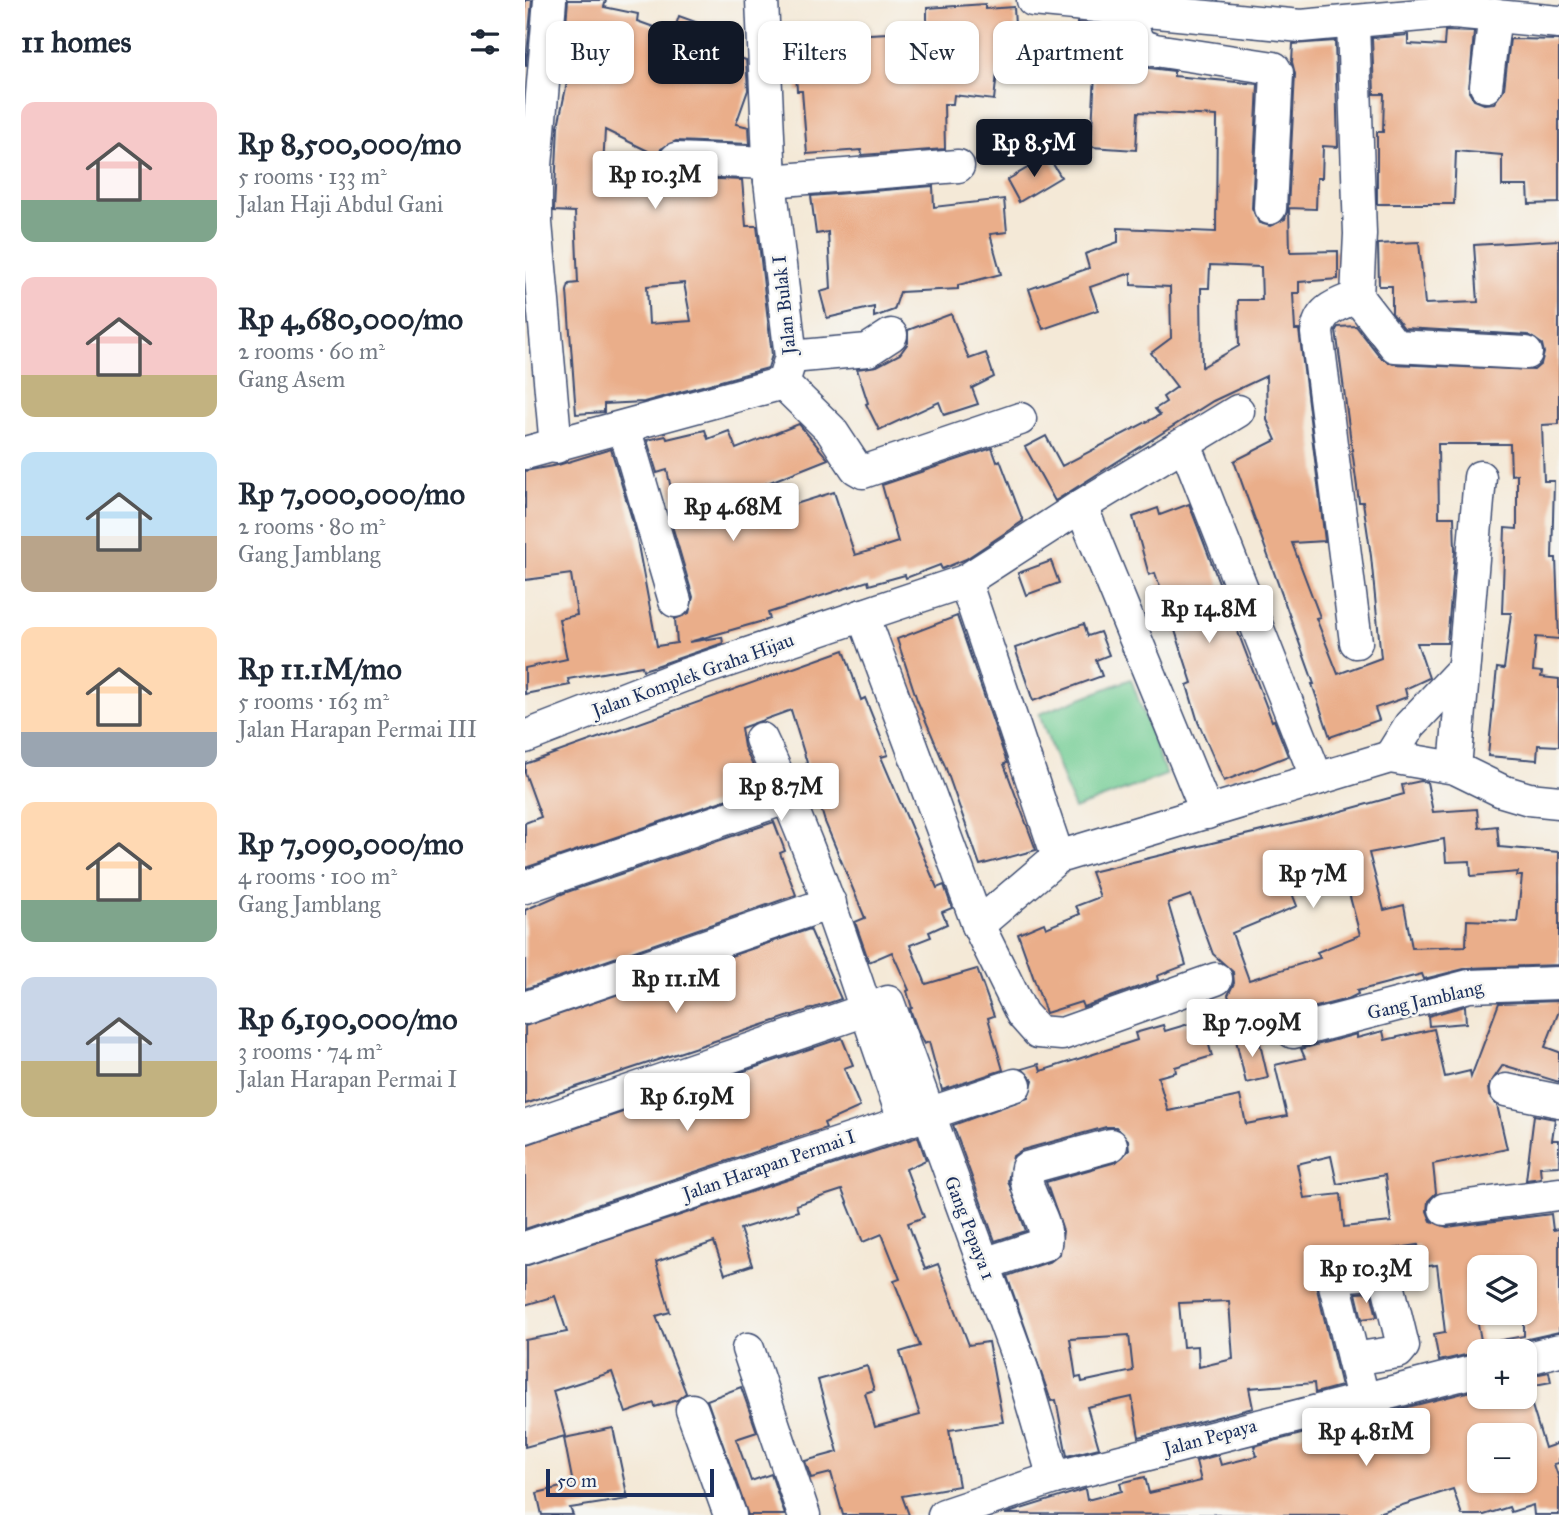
<!DOCTYPE html>
<meta charset="utf-8">
<style>
:root{--surface:#fff;--page:#f2f2f3;--text:#1f2937;--muted:#747a83;--accent:#111827}
body{margin:0;font-family:"IM FELL Great Primer",serif;background:var(--page);color:var(--text);height:100vh;display:flex;flex-direction:column;font-size:26px;white-space:nowrap}
*{box-sizing:border-box;margin:0}
p{font-size:23px;color:var(--muted)}
.icon{flex:none;width:38px;height:38px;fill:none;stroke:currentColor;stroke-width:2;stroke-linecap:round;stroke-linejoin:round}
.map{position:relative;flex:1;overflow:hidden}
.panel{display:flex;flex-direction:column;background:var(--surface);width:525px}
.panel>*{flex:none}
.hud{position:absolute;left:21px;top:21px;width:665px;height:63px;display:flex;gap:14px}
.fabs{position:absolute;left:942px;top:1255px;display:grid;gap:14px}
.fabs a{display:grid;place-items:center;width:70px;height:70px;border-radius:14px;background:var(--surface);box-shadow:0 2px 5px #0004;font-size:35px}
.scale{position:absolute;left:21px;bottom:18px;width:168px;box-sizing:border-box;padding-left:7px;border:4px solid #1b2f5e;border-top:0;font-size:19px;line-height:24px;white-space:nowrap;color:#1b2f5e;-webkit-text-stroke:5px #f6f6f2;paint-order:stroke}
.price{position:absolute;translate:-50% -60px;padding:0 16px;border-radius:7px;background:#fff;color:#222;font-size:23px;line-height:46px;filter:drop-shadow(0 2px 4px #0008)}
.price::after{content:'';position:absolute;left:50%;top:42px;width:21px;height:16px;margin-left:-10px;background:inherit;clip-path:polygon(0 0,100% 0,50% 100%)}
.price.selected{background:var(--accent);color:#fff}
ul{padding:0;list-style:none}
li{display:flex;align-items:center;gap:21px;height:175px;padding:0 21px}
li span{display:grid;place-items:center;flex:none;width:196px;height:140px;border-radius:14px;color:#555}
li>.icon{margin-inline-start:auto}
span .icon{width:84px;height:84px;fill:#fffc;stroke-width:1}
li b{font-size:30px}
h2{display:flex;justify-content:space-between;align-items:center;height:84px;padding:0 21px;font-size:30px}
.pill{padding:0 24px;border-radius:14px;background:var(--surface);box-shadow:0 2px 5px #0004;font-size:24px;line-height:63px}
.pill.selected{background:var(--accent);color:#fff}
main{display:flex;flex:1;min-height:0}
.map>svg:first-child{display:block}
.green{fill:#71cc93;stroke:#467e78;stroke-width:2}
.building{fill:#eaae8a;fill-rule:evenodd}
.lines{fill:none;stroke-linecap:round;stroke-linejoin:round}
.minor-casing{stroke:#3c4b70;stroke-width:35}
.minor{stroke:#fff;stroke-width:32}
.labels{text-anchor:middle;dominant-baseline:central;stroke-width:5;stroke-linejoin:round;paint-order:stroke}
.street-label{font-size:19px;fill:#1b2f5e;stroke:#f6f6f2}
</style>
<main>
<section class="panel">
<h2>11 homes<svg class="icon" aria-label="filters" viewBox="0 0 24 24"><path d="M4 7h16M4 17h16"/><circle cx="9" cy="7" r="2"/><circle cx="15" cy="17" r="2"/></svg></h2>
<ul>
<li><span style="background:linear-gradient(#f6c9c9 70%,#7fa58c 0)"><svg class="icon" aria-label="home" viewBox="0 0 24 24"><path d="M3 11l9-7 9 7M6 9v11h12V9"/></svg></span><div><b>Rp 8,500,000/mo</b><p>5 rooms · 133 m²</p><p>Jalan Haji Abdul Gani</p></div></li>
<li><span style="background:linear-gradient(#f6c9c9 70%,#c2b280 0)"><svg class="icon" aria-label="home" viewBox="0 0 24 24"><path d="M3 11l9-7 9 7M6 9v11h12V9"/></svg></span><div><b>Rp 4,680,000/mo</b><p>2 rooms · 60 m²</p><p>Gang Asem</p></div></li>
<li><span style="background:linear-gradient(#bfe0f5 60%,#b9a48a 0)"><svg class="icon" aria-label="home" viewBox="0 0 24 24"><path d="M3 11l9-7 9 7M6 9v11h12V9"/></svg></span><div><b>Rp 7,000,000/mo</b><p>2 rooms · 80 m²</p><p>Gang Jamblang</p></div></li>
<li><span style="background:linear-gradient(#ffd9b3 75%,#9aa5b1 0)"><svg class="icon" aria-label="home" viewBox="0 0 24 24"><path d="M3 11l9-7 9 7M6 9v11h12V9"/></svg></span><div><b>Rp 11.1M/mo</b><p>5 rooms · 163 m²</p><p>Jalan Harapan Permai III</p></div></li>
<li><span style="background:linear-gradient(#ffd9b3 70%,#7fa58c 0)"><svg class="icon" aria-label="home" viewBox="0 0 24 24"><path d="M3 11l9-7 9 7M6 9v11h12V9"/></svg></span><div><b>Rp 7,090,000/mo</b><p>4 rooms · 100 m²</p><p>Gang Jamblang</p></div></li>
<li><span style="background:linear-gradient(#c9d6e8 60%,#c2b280 0)"><svg class="icon" aria-label="home" viewBox="0 0 24 24"><path d="M3 11l9-7 9 7M6 9v11h12V9"/></svg></span><div><b>Rp 6,190,000/mo</b><p>3 rooms · 74 m²</p><p>Jalan Harapan Permai I</p></div></li>
</ul>
</section>
<div class="map">
<svg width="1034" height="1515" viewBox="0 0 1034 1515">
<rect width="100%" height="100%" fill="#f6f6f2"/>
<filter id="ink" filterUnits="userSpaceOnUse"><feTurbulence type="fractalNoise" baseFrequency=".0143" numOctaves="2"/><feDisplacementMap in="SourceGraphic" scale="14" xChannelSelector="R" yChannelSelector="G"/><feConvolveMatrix kernelMatrix="1 2 1 2 8 2 1 2 1" color-interpolation-filters="sRGB"/></filter>
<filter id="wash" filterUnits="userSpaceOnUse"><feTurbulence type="fractalNoise" baseFrequency=".00686" numOctaves="4" result="noise"/><feDisplacementMap in="SourceGraphic" scale="28" xChannelSelector="R" yChannelSelector="G"/><feGaussianBlur stdDeviation="1.57" result="paint"/><feColorMatrix in="noise" values="0 0 0 0 0 0 0 0 0 0 0 0 0 0 0 0 0 1.4 0 .05"/><feComposite in="paint" operator="in"/></filter>
<g filter="url(#wash)">
<rect width="100%" height="100%" fill="#f4e9d7"/>
<!-- green -->
<path class="green" d="M606,679L641,775L549,809L514,714Z"/>
<g id="blocks">
<!-- building -->
<g class="building">
<path d="M0,0H7L1,65H0Z"/>
<path d="M43,0H81L79,7L113,14L112,21L148,34L154,16L215,38L209,56L221,60L223,90L211,124L224,127L225,144L151,141L136,149L133,159L135,168L150,177L217,180L221,226H232L247,355L243,368L119,402L79,404V412L51,414L42,291L44,284L53,283L50,212L29,211L33,126L44,73L37,72ZM80,130L123,151L124,183L77,186ZM159,283L166,321L124,324L122,286Z"/>
<path d="M460,4V9L489,7L491,44L475,45L469,100L429,95L428,104H419L420,149L337,155L336,150L282,154L277,91H272L269,38L363,33V26H402V8Z"/>
<path d="M552,23L584,26L583,50L551,49Z"/>
<path d="M920,31L949,32L944,92L949,100L959,104L969,103L979,89L985,39L1034,40V203L1004,204L1003,186H977V155L931,151L929,204H852V132H858L859,94H849L847,38L883,35V44L919,46Z"/>
<path d="M810,41L813,147L798,146L797,178H792L791,209L764,208L765,252L813,251V279L774,282V293H768L770,330H774L800,541L767,543L795,617L791,618L813,674L856,658L846,556L838,502H834L811,330L813,327L831,326L856,358L868,364L1009,370L1016,364L1019,353L1017,344L1003,335L879,328L867,313V286H854L853,244L894,242L900,304L953,302L949,245L1034,240V424L1017,425L1019,481H1029L1027,558H1031L1034,639L1011,637L1008,671L1017,672L1016,677L1034,679V746L1013,745L1012,760L963,756L972,668L979,669L986,613H977L980,528L992,529V474L986,475L985,444H913L914,517H929L930,551L922,643H892L904,678L880,689L882,697L850,708L854,720L805,737L787,684H789L709,461L751,440L742,420L741,376L688,401L530,501L500,447L521,436L537,466L635,415L630,409L641,402L638,397L652,387L626,353L646,338L645,287L606,285V273L565,287L573,310L518,329L504,289L564,268L560,254L593,242V228L691,232L692,116L613,112L611,150L566,147L571,56L598,58L625,68L649,71V76L733,84L727,208L734,223L745,226L760,219L763,209L770,74L767,62L768,44ZM685,265L736,267L737,300H713L714,346L677,367L676,288H684Z"/>
<path d="M523,156L536,177L494,202L482,180Z"/>
<path d="M408,186L409,207L479,199L482,232L465,234L476,274L433,285V289L375,292L369,310L349,317V307L302,318L295,292L306,289L303,232L291,234L286,196Z"/>
<path d="M426,314L444,359L461,353L469,377L447,388L453,404L419,415L414,402L354,430L341,404L343,403L332,369L352,366L375,354L383,343V330Z"/>
<path d="M274,424L303,459L202,499L210,523L309,492L330,555L351,549L373,542L357,485L467,448L472,462L475,460L498,521L441,559L417,569L415,565L381,578L380,575L344,585L343,581L243,613L245,619L164,642L197,637L198,643L131,666L118,670L117,666L43,679L45,685L0,694V668L42,659L34,619L52,615L46,574L0,580V471L33,465L86,449L110,529L132,646L152,643L150,619L164,613L168,597L146,522L153,521L142,470L132,473L122,440L141,436L142,439L180,430L183,439L204,431L211,449Z"/>
<path d="M664,504L747,721L749,720L763,756L699,781L673,722L662,685L667,683L646,618L630,573L624,575L608,517L633,508L635,515Z"/>
<path d="M526,561L534,583L501,595L493,573Z"/>
<path d="M432,616L482,763L479,764L511,850L455,865L420,766L392,700L372,639Z"/>
<path d="M559,624L563,636L575,632L584,655L571,660L577,676L508,701L490,648Z"/>
<path d="M319,650L336,700L340,698L363,755L356,757L412,888L419,885L427,908L417,912L422,924L404,932L406,937L385,945L401,984L452,969L469,1016L463,1018L478,1070L417,1090L404,1042L399,1044L394,1034L385,1009L387,1008L382,991L384,990L367,952L344,962L330,922L340,918L300,822L266,710L216,728L219,747L238,787L0,868V823L16,817L0,773V764Z"/>
<path d="M896,781L902,782L908,812L952,809L954,828L972,826L974,847L1034,852V965L943,968L899,979L897,974L832,991L833,994L823,999L763,1014L762,1011L716,1029L703,995L709,983L708,972L688,954L666,895L643,903L661,965L632,976L633,980L558,1007L556,1002L521,1013L493,934L519,923L521,928L555,914L551,906L575,897L566,872L791,818L879,794L877,785ZM919,839L921,862L945,861L946,876L993,872L992,876H997L992,922L942,920L941,946L887,948L879,905L859,910L844,853ZM814,855L835,935L792,952L795,958L724,980L707,933L772,906L757,868Z"/>
<path d="M249,822L260,851L255,853L271,895L0,989V910L39,893Z"/>
<path d="M285,929L316,999L0,1104V1026Z"/>
<path d="M1034,1001V1011L1020,1047L1034,1052V1082L978,1065L963,1087L964,1096L972,1105L982,1149L908,1164L911,1193L903,1201L902,1211L906,1221L922,1227L1026,1214L1028,1230L1034,1229V1332L994,1341L983,1351H966L965,1342L999,1336V1267H954V1308H950L958,1351L914,1361L909,1334L920,1332L912,1265L897,1267L893,1245L866,1249L867,1255L808,1258L797,1263L792,1272L791,1285L816,1386L790,1393L789,1383L724,1388L728,1408L614,1437L607,1397L562,1407L574,1448L542,1456L531,1400L526,1401L482,1276L526,1261L535,1254L538,1231L521,1182L591,1162L604,1150L603,1140L591,1127H581L497,1150L488,1156L483,1181L501,1231L470,1241L428,1125L503,1098L508,1080L497,1069L514,1064L516,1071L612,1040L610,1033L638,1025L640,1031L677,1020L687,1056L650,1067L651,1072L633,1077L643,1111L715,1096L721,1124L762,1116L750,1065L780,1058L776,1049L832,1034V1038L858,1031L860,1040L909,1029L920,1077L945,1071L946,1077L974,1003ZM806,1156L812,1184L860,1175L866,1222L819,1227L816,1194L779,1198L772,1164ZM704,1301L708,1359L674,1367L673,1346L658,1347L654,1303ZM604,1335L608,1371L557,1382L556,1377L551,1378L545,1339Z"/>
<path d="M940,1006L941,1023L904,1026L903,1016Z"/>
<path d="M733,1035L743,1078L721,1083L711,1040Z"/>
<path d="M317,1038L328,1065L319,1068L335,1107L299,1123L301,1128L0,1229V1145Z"/>
<path d="M1009,1115L1030,1119L1027,1140H1034V1166L1015,1167L1016,1178L1001,1180Z"/>
<path d="M393,1137L401,1160L381,1169L399,1217L383,1223L400,1269L413,1264L444,1345L463,1342L478,1422L424,1430L434,1486L377,1496L384,1515H318L306,1473L286,1478L280,1461L313,1452L293,1380L342,1366L349,1390L340,1393L350,1427L395,1415L375,1352L395,1346L369,1281L375,1279L357,1234L338,1242L317,1190L271,1205L273,1211L215,1229L227,1265L200,1274L189,1242L131,1262L145,1312L131,1316L161,1393L152,1400L130,1407L129,1403L101,1413L87,1372L28,1391L40,1436L0,1447V1340L42,1332L30,1296L0,1305V1266Z"/>
<path d="M846,1292L852,1317L837,1319L831,1293Z"/>
<path d="M1024,1372L1026,1382L999,1387V1377Z"/>
<path d="M216,1387L232,1432L211,1439L226,1481L246,1474L260,1515H223L182,1400Z"/>
<path d="M954,1389V1396H1004L1020,1448L1034,1443V1463L1029,1464L1034,1479V1515H1009L1008,1505L986,1512L984,1507L959,1515H937L928,1489L846,1515L480,1514L560,1489L562,1500L597,1491L595,1483L620,1477L624,1493L676,1481L671,1461L693,1455L696,1465L732,1456L729,1446ZM954,1435H1002L999,1436V1480H954Z"/>
<path d="M88,1428L103,1499L45,1508L48,1515H17L12,1493L48,1484L39,1438Z"/>
</g>
</g>
</g>
<g filter="url(#ink)">
<use href="#blocks" fill-opacity="0" stroke="#3c4b70" stroke-width="2"/>
<g class="lines">
<defs>
<g id="minor">
<path d="M25,0L11,166V223L31,447"/>
<path d="M508,0L776,26L929,12L1034,22"/>
<path d="M612,8L608,30L614,45L630,50L749,68L752,73L745,208"/>
<path d="M828,23L835,234L832,297C812,305 794,309 792,333L831,642"/>
<path d="M961,86L970,15"/>
<path d="M151,159L244,163"/>
<path d="M245,181L433,166"/>
<path d="M832,297L870,346L1001,353"/>
<path d="M266,357L343,350L366,335"/>
<path d="M258,383L306,430L331,468L338,472L495,419"/>
<path d="M99,427L150,601"/>
<path d="M660,444L792,779"/>
<path d="M0,453L258,383L266,357L245,181L237,0"/>
<path d="M556,506L682,813"/>
<path d="M440,581L533,857"/>
<path d="M338,615L453,925L497,1014L513,1032L537,1034L691,979"/>
<path d="M0,737L157,676L440,581L556,506L713,411"/>
<path d="M236,739C278,827 310,917 341,1010L363,1002L497,1369L529,1478"/>
<path d="M865,757L885,725L938,669"/>
<path d="M930,768L955,477"/>
<path d="M0,887L264,797"/>
<path d="M453,925L533,857L865,757L930,768L977,791L1004,799L1034,802"/>
<path d="M0,1008L305,903"/>
<path d="M768,1032L944,986L1034,983"/>
<path d="M981,1090L1034,1101"/>
<path d="M0,1127L341,1010L379,1120"/>
<path d="M920,1209L1034,1194"/>
<path d="M0,1248L490,1085"/>
<path d="M459,1264L520,1244C525,1218 496,1194 502,1168L586,1145"/>
<path d="M223,1349L279,1515"/>
<path d="M828,1359L873,1352L878,1346L860,1272L810,1276L809,1281L838,1398"/>
<path d="M999,1359L1034,1350"/>
<path d="M167,1410L205,1515"/>
<path d="M419,1515L529,1478L954,1370"/>
</g>
</defs>
<!-- minor casing -->
<use href="#minor" class="minor-casing"/>
<!-- minor -->
<use href="#minor" class="minor"/>
</g>
</g>
<g class="labels">
<!-- street labels -->
<g class="street-label">
<text transform="translate(259 305) rotate(-96)">Jalan Bulak I</text>
<text transform="translate(168 675) rotate(-20)">Jalan Komplek Graha Hijau</text>
<text transform="translate(900 1000) rotate(-13)">Gang Jamblang</text>
<text transform="translate(244 1165) rotate(-19)">Jalan Harapan Permai I</text>
<text transform="translate(445 1228) rotate(69)">Gang Pepaya 1</text>
<text transform="translate(685 1437) rotate(-15)">Jalan Pepaya</text>
</g>
</g>
</svg>
<div class="fabs">
<a><svg class="icon" aria-label="layers" viewBox="0 0 24 24"><path d="M12 4l9 5-9 5-9-5zM3 14l9 5 9-5"/></svg></a>
<a>+</a>
<a>−</a>
</div>
<div class="scale">50 m</div>
<b class="price selected" style="left:509px;top:179px">Rp 8.5M</b>
<b class="price" style="left:130px;top:211px">Rp 10.3M</b>
<b class="price" style="left:208px;top:543px">Rp 4.68M</b>
<b class="price" style="left:684px;top:645px">Rp 14.8M</b>
<b class="price" style="left:256px;top:823px">Rp 8.7M</b>
<b class="price" style="left:788px;top:910px">Rp 7M</b>
<b class="price" style="left:151px;top:1015px">Rp 11.1M</b>
<b class="price" style="left:727px;top:1059px">Rp 7.09M</b>
<b class="price" style="left:162px;top:1133px">Rp 6.19M</b>
<b class="price" style="left:841px;top:1305px">Rp 10.3M</b>
<b class="price" style="left:841px;top:1468px">Rp 4.81M</b>
<div class="hud">
<a class="pill">Buy</a>
<a class="pill selected">Rent</a>
<a class="pill">Filters</a>
<a class="pill">New</a>
<a class="pill">Apartment</a>
</div>
</div>
</main>
